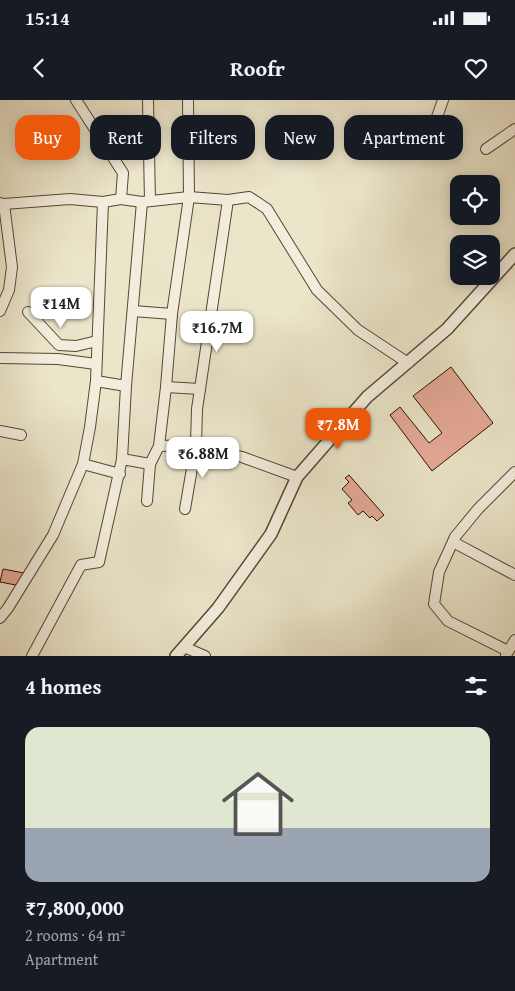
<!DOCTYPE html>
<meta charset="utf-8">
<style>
:root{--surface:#171b24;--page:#242831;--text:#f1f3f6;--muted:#9ea1a6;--line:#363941;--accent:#ea580c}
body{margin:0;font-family:"Gentium Book Plus",serif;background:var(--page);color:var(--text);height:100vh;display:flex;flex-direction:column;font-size:19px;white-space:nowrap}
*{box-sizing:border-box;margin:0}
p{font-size:16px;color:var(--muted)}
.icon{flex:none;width:28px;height:28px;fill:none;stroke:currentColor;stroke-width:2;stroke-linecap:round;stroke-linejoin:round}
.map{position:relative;height:556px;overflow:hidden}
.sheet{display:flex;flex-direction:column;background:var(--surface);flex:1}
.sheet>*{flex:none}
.top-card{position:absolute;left:15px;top:15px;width:485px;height:45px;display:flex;gap:10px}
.controls{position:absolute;left:450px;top:75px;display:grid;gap:10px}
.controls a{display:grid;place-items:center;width:50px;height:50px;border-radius:10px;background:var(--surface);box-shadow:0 2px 12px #0003;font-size:25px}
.price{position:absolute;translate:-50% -42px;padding:0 11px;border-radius:10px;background:#fff;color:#222;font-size:16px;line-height:32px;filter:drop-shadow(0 1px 2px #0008)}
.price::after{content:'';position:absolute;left:50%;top:30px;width:15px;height:11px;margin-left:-8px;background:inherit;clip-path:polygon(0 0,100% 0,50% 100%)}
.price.selected{background:var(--accent);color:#fff}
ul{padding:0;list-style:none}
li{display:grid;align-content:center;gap:10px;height:265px;padding:0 25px}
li+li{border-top:1px solid var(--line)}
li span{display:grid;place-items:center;height:155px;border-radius:15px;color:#555}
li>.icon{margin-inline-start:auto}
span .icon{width:90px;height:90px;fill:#fffc;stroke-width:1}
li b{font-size:21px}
h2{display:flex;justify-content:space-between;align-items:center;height:60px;padding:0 25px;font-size:21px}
.tag{padding:0 18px;border-radius:15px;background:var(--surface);box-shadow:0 2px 12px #0003;font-size:18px;line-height:45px}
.tag.selected{background:var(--accent);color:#fff}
.status{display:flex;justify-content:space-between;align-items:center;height:35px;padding:0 25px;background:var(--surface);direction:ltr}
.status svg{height:14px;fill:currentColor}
header{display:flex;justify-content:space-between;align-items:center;height:65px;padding:0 25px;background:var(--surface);font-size:22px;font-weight:700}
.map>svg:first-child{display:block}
.building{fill:#e6a997;stroke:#261100}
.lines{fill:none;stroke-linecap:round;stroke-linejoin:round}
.minor-casing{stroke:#574632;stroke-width:12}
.tertiary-casing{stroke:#574632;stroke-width:14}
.minor{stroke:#f2eedd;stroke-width:10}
.tertiary{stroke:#f2eedd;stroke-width:11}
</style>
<div class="status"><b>15:14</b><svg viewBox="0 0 49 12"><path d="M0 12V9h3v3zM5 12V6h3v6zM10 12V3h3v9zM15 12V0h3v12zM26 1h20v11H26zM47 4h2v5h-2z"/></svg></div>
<header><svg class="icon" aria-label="back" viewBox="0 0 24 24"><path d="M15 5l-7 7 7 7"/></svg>Roofr<svg class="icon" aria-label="heart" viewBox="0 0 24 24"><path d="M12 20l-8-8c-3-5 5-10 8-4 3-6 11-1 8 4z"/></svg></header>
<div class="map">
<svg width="515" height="556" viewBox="0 0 515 556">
<rect width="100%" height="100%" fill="#ebe5ca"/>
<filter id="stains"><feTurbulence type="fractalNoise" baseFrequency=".004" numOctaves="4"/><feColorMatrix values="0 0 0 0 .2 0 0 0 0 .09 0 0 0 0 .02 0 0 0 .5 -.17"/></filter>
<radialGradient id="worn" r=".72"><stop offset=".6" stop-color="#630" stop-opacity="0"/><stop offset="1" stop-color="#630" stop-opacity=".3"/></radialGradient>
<!-- building -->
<g class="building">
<path d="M451,267L493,323L432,371L390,315L400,307L429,343L442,333L413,296Z"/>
<path d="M349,375L384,415L377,421L372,416L370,418L363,411L358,415L348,403L352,400L342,389L349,382L345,378Z"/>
<path d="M3,469L24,473L21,486L0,482Z"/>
</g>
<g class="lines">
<defs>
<g id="minor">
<path d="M76,0L123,73L121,99"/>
<path d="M148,0L150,101"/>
<path d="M437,17L443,0"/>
<path d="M486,49L515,29"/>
<path d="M0,103L4,104L12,167L9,190L0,211"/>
<path d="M4,104L70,99L103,102L121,99L142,102L189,97L228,100L249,97L267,109L317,190L358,230L408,263"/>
<path d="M133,211L172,214"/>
<path d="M28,212L59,245L76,246L97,241"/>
<path d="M0,258L58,259L96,264"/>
<path d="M96,281L103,102"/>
<path d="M166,287L200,289"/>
<path d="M0,331L21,335"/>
<path d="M159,346L166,287L172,214L189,97L188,0"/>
<path d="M122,359L126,286"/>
<path d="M83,364L120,374"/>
<path d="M147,401L150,364L159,346L196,345L197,309L200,289L228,100"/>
<path d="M185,409L196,345L242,357L297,377"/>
<path d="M453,442L515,475"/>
<path d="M0,518L8,508L53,435L83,364L90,327L96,281L126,286L142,102"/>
<path d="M184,547L205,556"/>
<path d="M508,551L448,521L434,504L439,472L455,437L478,409L515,372"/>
<path d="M506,555L515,540"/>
<path d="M32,556L81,465L99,462L122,359L150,364"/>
</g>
<path id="tertiary" d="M176,556L218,508L271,434L297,377L367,297L447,229L515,154"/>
</defs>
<!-- minor casing -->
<use href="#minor" class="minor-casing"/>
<!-- tertiary casing -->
<use href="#tertiary" class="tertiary-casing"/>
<!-- minor -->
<use href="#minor" class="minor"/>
<!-- tertiary -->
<use href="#tertiary" class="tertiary"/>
</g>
<rect width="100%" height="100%" filter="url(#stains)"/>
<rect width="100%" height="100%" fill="url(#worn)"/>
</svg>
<div class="controls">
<a><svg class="icon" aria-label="locate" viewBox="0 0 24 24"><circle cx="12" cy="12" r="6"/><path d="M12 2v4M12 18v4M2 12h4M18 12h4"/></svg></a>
<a><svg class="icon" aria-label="layers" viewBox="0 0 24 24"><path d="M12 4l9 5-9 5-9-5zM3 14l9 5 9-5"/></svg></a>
</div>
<b class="price" style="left:61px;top:229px">₹14M</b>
<b class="price" style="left:217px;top:253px">₹16.7M</b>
<b class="price selected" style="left:338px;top:350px">₹7.8M</b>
<b class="price" style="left:203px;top:379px">₹6.88M</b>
<div class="top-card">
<a class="tag selected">Buy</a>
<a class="tag">Rent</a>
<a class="tag">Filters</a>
<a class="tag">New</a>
<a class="tag">Apartment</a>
</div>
</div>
<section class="sheet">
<h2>4 homes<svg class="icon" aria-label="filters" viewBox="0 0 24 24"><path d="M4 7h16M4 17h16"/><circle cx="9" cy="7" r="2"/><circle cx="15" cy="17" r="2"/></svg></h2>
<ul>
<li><span style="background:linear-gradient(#dfe7d0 65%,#9aa5b1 0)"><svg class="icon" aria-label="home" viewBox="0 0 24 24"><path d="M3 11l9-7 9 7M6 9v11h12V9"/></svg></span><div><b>₹7,800,000</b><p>2 rooms · 64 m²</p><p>Apartment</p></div></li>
</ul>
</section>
